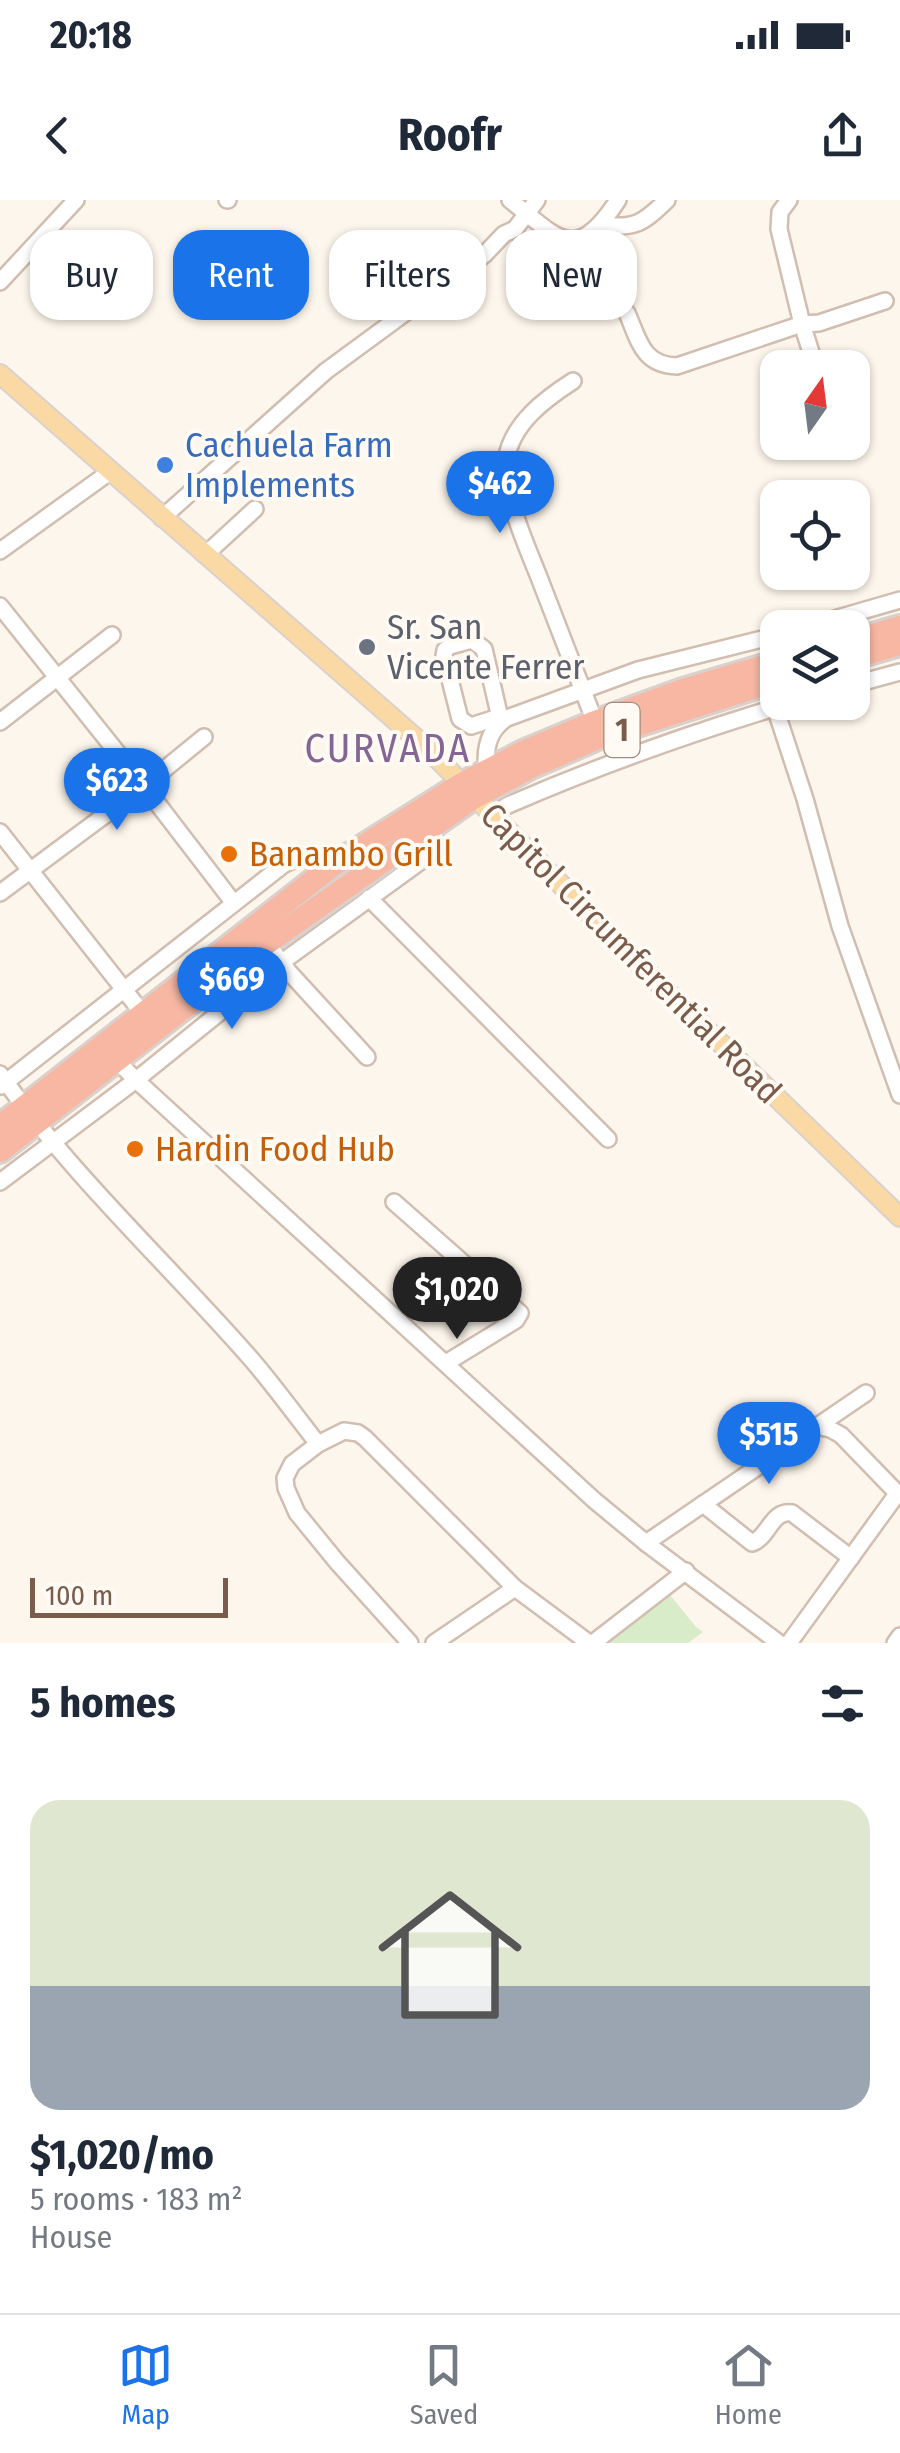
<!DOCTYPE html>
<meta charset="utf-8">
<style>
:root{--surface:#fff;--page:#f2f2f3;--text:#1f2937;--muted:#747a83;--line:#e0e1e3;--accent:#1a73e8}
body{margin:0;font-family:"Fira Sans Condensed",sans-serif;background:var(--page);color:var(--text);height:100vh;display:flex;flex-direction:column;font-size:38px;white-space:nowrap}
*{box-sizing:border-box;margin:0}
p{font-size:32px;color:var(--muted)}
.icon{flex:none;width:55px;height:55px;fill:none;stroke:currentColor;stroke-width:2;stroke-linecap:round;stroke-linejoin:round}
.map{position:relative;height:1443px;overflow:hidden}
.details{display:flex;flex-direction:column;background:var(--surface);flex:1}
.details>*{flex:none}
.hud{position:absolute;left:30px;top:30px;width:840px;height:90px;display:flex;gap:20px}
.needle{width:65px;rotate:14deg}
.tools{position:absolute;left:760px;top:150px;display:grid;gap:20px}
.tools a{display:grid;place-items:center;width:110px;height:110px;border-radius:20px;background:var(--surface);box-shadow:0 2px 8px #0004;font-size:50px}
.scale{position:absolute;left:30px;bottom:25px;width:198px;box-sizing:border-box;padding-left:10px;border:5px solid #7a5c4d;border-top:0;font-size:28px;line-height:35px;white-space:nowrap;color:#7a5c4d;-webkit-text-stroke:8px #fffaf3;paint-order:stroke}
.price{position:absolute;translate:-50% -85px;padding:0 22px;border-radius:35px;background:var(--accent);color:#fff;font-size:32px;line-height:65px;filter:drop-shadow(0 2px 5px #0008)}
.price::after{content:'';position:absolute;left:50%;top:60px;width:30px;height:22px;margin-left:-15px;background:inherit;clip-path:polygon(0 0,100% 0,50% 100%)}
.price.selected{background:#222;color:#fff}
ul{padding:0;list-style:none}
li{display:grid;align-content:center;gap:20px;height:530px;padding:0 30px}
li span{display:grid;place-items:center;height:310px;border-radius:30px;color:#555}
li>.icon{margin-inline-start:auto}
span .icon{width:180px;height:180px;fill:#fffc;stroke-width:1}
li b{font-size:42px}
h2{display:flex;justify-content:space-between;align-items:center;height:120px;padding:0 30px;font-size:42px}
.pill{padding:0 35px;border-radius:30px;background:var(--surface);box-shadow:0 2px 8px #0004;font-size:35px;line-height:90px}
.pill.selected{background:var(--accent);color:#fff}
.status{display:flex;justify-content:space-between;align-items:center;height:70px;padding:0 50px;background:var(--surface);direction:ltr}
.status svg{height:28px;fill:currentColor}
header{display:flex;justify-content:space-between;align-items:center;height:130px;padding:0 30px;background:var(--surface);font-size:45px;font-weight:700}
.menu{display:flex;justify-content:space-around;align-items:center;height:140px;border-top:2px solid var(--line);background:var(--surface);font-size:28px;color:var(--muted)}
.menu a{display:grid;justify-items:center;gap:5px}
.menu .selected{color:var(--accent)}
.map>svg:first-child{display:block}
.green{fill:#d8ecc9}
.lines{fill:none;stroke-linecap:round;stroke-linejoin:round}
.minor-casing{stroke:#d1beb0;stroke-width:20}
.major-casing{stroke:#dad1cd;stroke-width:22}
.highway-casing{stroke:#dad1cd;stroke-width:28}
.minor{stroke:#fff;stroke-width:15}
.major{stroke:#fbd9a5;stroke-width:18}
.highway{stroke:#f7b7a3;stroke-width:22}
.shop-dot{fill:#3f7fe0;stroke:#fffaf3;stroke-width:4}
.worship-dot{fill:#6b7280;stroke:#fffaf3;stroke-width:4}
.food-dot{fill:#e8710a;stroke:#fffaf3;stroke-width:4}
.labels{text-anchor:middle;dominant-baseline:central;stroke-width:8;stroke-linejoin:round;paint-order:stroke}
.shield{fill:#fffaf3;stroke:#a28b7f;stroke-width:2.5}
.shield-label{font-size:32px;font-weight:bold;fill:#7a5c4d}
.shop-label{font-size:35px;fill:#366cbe;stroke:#fffaf3;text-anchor:start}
.worship-label{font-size:35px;fill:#5b616d;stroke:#fffaf3;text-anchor:start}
.food-label{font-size:35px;fill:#c56008;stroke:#fffaf3;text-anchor:start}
.street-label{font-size:35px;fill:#7a5c4d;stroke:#fffaf3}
.quarter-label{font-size:40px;letter-spacing:2.5px;fill:#846695;stroke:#fffaf3}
</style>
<div class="status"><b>20:18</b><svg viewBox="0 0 49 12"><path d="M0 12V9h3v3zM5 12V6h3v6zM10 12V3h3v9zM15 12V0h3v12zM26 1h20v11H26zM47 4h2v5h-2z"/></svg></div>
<header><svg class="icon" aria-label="back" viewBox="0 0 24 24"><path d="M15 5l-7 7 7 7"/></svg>Roofr<svg class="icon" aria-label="share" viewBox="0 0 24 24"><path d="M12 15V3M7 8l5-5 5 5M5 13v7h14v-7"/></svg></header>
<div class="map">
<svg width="900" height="1443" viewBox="0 0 900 1443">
<rect width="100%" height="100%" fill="#fdf6ec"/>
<!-- green -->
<path class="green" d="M670,1395L696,1427L703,1432L688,1443H605L602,1440Z"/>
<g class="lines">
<defs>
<g id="minor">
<path d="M227,0H228"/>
<path d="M510,0C558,38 575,66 618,0"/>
<path d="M789,0L780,12L779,29L802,124L816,168"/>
<path d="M600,25C635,29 642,24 667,0"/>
<path d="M0,82L76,0"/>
<path d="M627,113C639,140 642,165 677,166L802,124L819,123L885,101"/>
<path d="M573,181C545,199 511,224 506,261C502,294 530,353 542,385C560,431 577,476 595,522"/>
<path d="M839,242L841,248"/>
<path d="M162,318L326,171L484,55L504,34L515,29L537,0"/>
<path d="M0,351L111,271"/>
<path d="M205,355L255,309"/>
<path d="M0,406L144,586L233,702"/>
<path d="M803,428L900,400"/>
<path d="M767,483L805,599L840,726L900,895"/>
<path d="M852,485L900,472"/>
<path d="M499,517L471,526L460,519L444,456L445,450L450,446L472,440L484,449L501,522"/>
<path d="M0,522L112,435"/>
<path d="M487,571C484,549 488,530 507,518L638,470L778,435"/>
<path d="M506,606C600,565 696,531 794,502"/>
<path d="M0,632L144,815"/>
<path d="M0,693L144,586L204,537"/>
<path d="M369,698L608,939"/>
<path d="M263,738L289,772L367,857"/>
<path d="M117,861L136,880L594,1300L646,1343L779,1443"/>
<path d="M0,874C74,978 168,1064 252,1160C275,1187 296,1216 318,1244"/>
<path d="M1,886L283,665C301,654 314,658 333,665"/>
<path d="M0,982L136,880L282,762L439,648L430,626"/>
<path d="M394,1002L520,1113L516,1120L446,1163"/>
<path d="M820,1227L830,1229L841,1235L900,1296"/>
<path d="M703,1304L752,1343C769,1337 771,1310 792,1313L851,1358"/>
<path d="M646,1343L866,1193"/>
<path d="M410,1443L337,1362L297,1313L286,1288L285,1278L292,1264L318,1244L344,1231L358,1233L365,1238L515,1388L589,1443"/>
<path d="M434,1443L515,1388"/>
<path d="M593,1443L686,1371"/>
<path d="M789,1443L897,1294"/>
<path d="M895,1443L900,1436"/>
</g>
<path id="major" d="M0,174L427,548L641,766L900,1017"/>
<g id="highway">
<path d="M852,441L900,427"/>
<path d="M852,458L900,444"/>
<path d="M0,926L333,665L460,585L523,552L595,522L683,490L778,462"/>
<path d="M0,951L267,743L473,598L531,567L600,537L778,480"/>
</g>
</defs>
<!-- minor casing -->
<use href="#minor" class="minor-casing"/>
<!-- major casing -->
<use href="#major" class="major-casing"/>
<!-- highway casing -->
<use href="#highway" class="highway-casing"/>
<!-- minor -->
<use href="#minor" class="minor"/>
<!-- major -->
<use href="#major" class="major"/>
<!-- highway -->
<use href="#highway" class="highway"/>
</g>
<!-- markers -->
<circle class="shop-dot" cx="165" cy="265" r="10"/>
<circle class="worship-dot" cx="367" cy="447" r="10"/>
<g class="food-dot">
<circle cx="229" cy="654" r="10"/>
<circle cx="135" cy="949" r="10"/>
</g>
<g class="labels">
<!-- shield labels -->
<rect class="shield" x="604.5" y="503" width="35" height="54" rx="8"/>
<g class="shield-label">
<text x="622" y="530">1</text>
</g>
<!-- shop labels -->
<g class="shop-label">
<text x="185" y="245">Cachuela Farm<tspan x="185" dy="40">Implements</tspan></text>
</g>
<!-- worship labels -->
<g class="worship-label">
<text x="387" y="427">Sr. San<tspan x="387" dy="40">Vicente Ferrer</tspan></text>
</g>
<!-- food labels -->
<g class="food-label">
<text x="249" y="654">Banambo Grill</text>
<text x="155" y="949">Hardin Food Hub</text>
</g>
<!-- street labels -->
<g class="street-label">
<text transform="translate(631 753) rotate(45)">Capitol Circumferential Road</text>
</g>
<!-- quarter labels -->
<g class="quarter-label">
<text x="388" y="549">CURVADA</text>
</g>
</g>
</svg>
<div class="tools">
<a><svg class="needle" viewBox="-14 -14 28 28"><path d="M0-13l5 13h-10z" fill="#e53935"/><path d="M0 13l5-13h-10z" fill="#747a83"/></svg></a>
<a><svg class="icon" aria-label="locate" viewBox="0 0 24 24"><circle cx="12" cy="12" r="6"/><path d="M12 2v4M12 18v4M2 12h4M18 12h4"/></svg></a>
<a><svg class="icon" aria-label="layers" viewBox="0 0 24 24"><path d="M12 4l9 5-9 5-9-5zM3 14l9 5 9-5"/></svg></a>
</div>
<div class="scale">100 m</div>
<b class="price" style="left:500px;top:336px">$462</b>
<b class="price" style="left:117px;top:633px">$623</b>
<b class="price" style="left:232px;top:832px">$669</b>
<b class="price selected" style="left:457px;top:1142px">$1,020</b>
<b class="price" style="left:769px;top:1287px">$515</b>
<div class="hud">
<a class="pill">Buy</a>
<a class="pill selected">Rent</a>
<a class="pill">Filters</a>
<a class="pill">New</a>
</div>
</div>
<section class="details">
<h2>5 homes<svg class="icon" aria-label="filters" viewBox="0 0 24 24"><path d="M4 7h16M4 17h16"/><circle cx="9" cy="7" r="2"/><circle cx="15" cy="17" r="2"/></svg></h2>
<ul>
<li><span style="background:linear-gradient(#dfe7d0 60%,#9aa5b1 0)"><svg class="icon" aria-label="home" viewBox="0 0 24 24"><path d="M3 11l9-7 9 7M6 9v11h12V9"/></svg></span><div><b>$1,020/mo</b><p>5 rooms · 183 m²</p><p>House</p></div></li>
</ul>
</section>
<nav class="menu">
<a class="selected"><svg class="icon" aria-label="map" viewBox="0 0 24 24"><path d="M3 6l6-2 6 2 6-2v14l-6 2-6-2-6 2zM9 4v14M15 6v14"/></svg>Map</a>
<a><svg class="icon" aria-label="saved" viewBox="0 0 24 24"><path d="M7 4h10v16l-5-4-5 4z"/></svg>Saved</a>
<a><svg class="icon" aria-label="home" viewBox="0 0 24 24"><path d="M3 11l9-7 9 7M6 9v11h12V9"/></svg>Home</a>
</nav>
